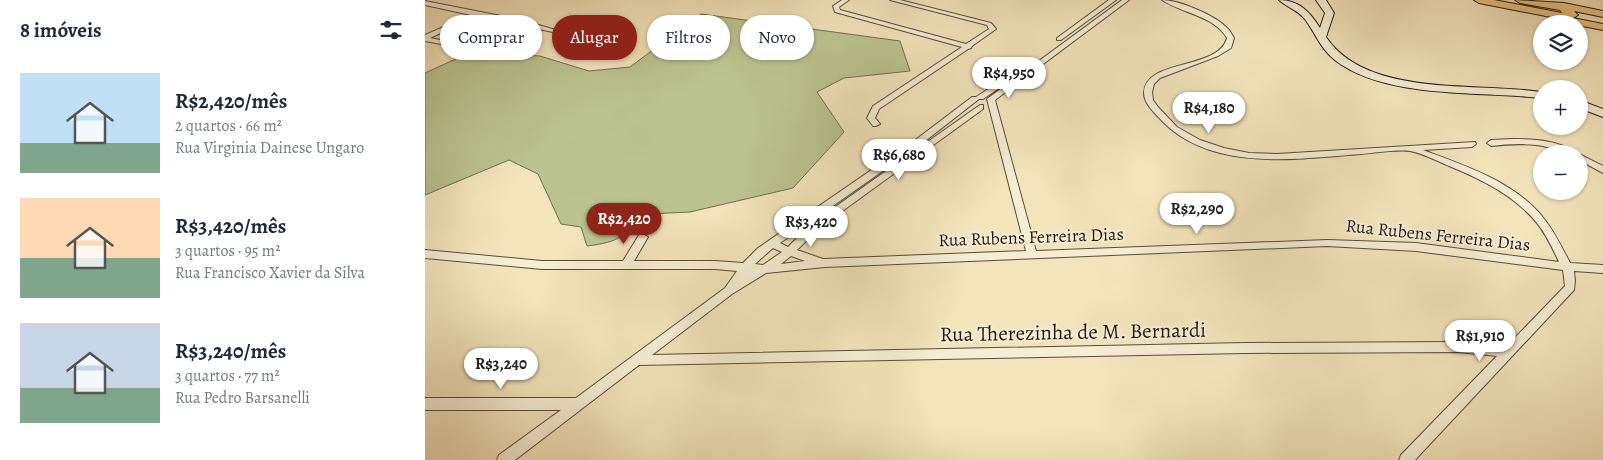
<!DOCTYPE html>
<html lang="pt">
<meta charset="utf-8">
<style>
:root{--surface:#fff;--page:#f6f6f7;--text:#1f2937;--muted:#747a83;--accent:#8f2418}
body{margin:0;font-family:Alegreya,serif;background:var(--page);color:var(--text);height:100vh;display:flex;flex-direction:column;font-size:19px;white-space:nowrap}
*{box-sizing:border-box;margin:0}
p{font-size:16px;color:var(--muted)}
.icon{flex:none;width:28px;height:28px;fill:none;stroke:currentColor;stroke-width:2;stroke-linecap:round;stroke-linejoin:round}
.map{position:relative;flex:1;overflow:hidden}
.panel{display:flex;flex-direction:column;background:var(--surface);width:425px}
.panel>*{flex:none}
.guide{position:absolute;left:15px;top:15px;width:475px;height:45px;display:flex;gap:10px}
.tools{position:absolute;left:1108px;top:15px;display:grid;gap:10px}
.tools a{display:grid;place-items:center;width:55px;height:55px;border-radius:50%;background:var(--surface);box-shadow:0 1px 4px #0004;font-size:25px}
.price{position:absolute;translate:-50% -42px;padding:0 11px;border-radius:18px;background:#fff;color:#222;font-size:16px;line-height:32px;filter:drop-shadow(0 1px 2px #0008)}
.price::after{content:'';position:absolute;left:50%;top:30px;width:15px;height:11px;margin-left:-8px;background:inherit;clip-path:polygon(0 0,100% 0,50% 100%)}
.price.selected{background:var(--accent);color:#fff}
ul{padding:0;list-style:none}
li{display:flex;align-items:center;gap:15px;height:125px;padding:0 20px}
li span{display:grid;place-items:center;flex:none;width:140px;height:100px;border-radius:0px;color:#555}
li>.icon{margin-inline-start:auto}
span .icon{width:60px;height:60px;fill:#fffc;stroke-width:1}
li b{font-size:21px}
h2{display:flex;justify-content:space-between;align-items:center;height:60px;padding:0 20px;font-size:21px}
.tag{padding:0 18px;border-radius:22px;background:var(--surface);box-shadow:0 1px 4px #0004;font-size:18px;line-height:45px}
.tag.selected{background:var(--accent);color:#fff}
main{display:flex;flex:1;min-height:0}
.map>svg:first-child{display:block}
.green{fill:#bbc490;stroke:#706e51}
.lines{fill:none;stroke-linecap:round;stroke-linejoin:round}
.street-casing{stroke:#584b3c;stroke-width:2}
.secondary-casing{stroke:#251812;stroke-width:2}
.primary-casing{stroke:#251812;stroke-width:2}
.street{fill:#f7edd3;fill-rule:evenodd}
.secondary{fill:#f7edd3;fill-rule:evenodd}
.primary{fill:#eac27e;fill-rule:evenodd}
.labels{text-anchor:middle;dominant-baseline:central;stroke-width:4;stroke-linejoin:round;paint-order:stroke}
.street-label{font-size:18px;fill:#251812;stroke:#f7edd3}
.near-street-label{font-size:21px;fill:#251812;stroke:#f7edd3}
</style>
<main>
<section class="panel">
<h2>8 imóveis<svg class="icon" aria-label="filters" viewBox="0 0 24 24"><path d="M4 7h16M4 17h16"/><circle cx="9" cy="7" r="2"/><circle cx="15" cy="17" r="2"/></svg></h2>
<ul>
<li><span style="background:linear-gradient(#bfe0f5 70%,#7fa58c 0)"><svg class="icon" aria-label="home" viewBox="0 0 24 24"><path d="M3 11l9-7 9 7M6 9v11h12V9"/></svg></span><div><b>R$2,420/mês</b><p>2 quartos · 66 m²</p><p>Rua Virginia Dainese Ungaro</p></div></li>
<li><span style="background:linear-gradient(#ffd9b3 60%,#7fa58c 0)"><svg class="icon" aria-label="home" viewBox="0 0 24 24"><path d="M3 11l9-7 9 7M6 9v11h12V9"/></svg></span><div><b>R$3,420/mês</b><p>3 quartos · 95 m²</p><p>Rua Francisco Xavier da Silva</p></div></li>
<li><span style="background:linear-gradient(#c9d6e8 65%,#7fa58c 0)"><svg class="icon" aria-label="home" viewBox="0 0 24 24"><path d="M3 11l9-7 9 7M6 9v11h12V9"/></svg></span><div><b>R$3,240/mês</b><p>3 quartos · 77 m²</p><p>Rua Pedro Barsanelli</p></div></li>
</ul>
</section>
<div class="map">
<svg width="1178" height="460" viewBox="0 0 1178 460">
<rect width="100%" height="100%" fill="#f3e4bb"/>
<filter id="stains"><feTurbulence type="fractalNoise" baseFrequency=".004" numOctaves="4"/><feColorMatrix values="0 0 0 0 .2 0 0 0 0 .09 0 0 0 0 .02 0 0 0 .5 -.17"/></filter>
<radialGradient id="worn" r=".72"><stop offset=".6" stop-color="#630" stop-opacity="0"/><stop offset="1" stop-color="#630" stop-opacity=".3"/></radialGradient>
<!-- green -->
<path class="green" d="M276,14L475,41L485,71L419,78L392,92L419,132L368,188L265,212L223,214C199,236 195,242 162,246L156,227L136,224L113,174L84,160L0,195V73L44,53L115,56L164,71L205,67Z"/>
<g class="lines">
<defs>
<g id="street">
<path d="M417,0H424L414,7L415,10L541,44L564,29L562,25L465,0H475L566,23L571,29L547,46L546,48L543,49L454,109L450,118L455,124L451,126H448L442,118L448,106L537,47L410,12L408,6Z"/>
<path d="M684,0H691L636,40H632V38Z"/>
<path d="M697,0H704L570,100L611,251L902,240L991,243L1134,262C1128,249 1121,234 1112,223C1089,195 1056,179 1024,166C1012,161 997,153 985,151C973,149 948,153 936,154C871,159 787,172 737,121C730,113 719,104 719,93C720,58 793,71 802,38C788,15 758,14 737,0C754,0 790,15 802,28C805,30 807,35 809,38L806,48L793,56L735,78L729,84L727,92L728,100L733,107L752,127L775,140L799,148L824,153L852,154L1050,142L1051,144L1047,147L998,150C1041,166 1091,182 1120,220C1130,233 1138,249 1145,263L1178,265V273L1149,271L1150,281L1149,290L990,460H974L976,455L1072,356L1033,352L820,353L214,365L90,460H72L74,455L136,410H0V398H151L300,288L312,271L290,269H117L0,258V250L117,261H198L214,235L218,234L223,237L209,261H290L318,263L333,248L493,138L547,97H551L583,76H586V80L558,99H554L499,142L355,243L363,247L386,224L555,105H558V109L394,228L372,250L398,259L601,251L562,99ZM902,246L991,251L1138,270L1140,286L1081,347L1033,342L820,343L227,355L307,294L341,273L400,267ZM348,248L357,252L338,265L330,264ZM366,256L380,261L356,264Z"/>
<path d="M0,1L96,20L131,30L128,32L95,25L43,49L0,41V35L46,15L0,5ZM53,16L88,23L42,45L5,38Z"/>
<path d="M1087,139C1108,139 1136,140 1152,154C1138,154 1131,149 1118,146C1101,143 1083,144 1066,146L1062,143L1066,140Z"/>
<path d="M1154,154L1178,166V173L1154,160Z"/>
</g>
<g id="secondary">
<path d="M854,0C874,0 885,12 895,28L900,13L891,0H901L909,13L901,37C942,98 1052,82 1116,92V98C1054,91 962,99 911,61C896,50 890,32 879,18C872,10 862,7 854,0Z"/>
<path d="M1154,100L1178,109V117L1154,108Z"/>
</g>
<path id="primary" d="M1049,0H1069L1137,13L1135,10L1095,3L1090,0L1139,3L1178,11V17L1149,11L1153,15L1148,18L1178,24V30L1132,21L1131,18L1054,3Z"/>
</defs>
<!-- street casing -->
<use href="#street" class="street-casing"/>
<!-- secondary casing -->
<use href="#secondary" class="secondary-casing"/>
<!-- primary casing -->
<use href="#primary" class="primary-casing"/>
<!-- street -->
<use href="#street" class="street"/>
<!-- secondary -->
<use href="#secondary" class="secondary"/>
<!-- primary -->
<use href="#primary" class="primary"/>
</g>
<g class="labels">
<!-- street labels -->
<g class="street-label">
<text transform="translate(1013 235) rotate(6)">Rua Rubens Ferreira Dias</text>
<text transform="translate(606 237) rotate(-2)">Rua Rubens Ferreira Dias</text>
</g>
<!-- near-street labels -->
<g class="near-street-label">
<text transform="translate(648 332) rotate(-1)">Rua Therezinha de M. Bernardi</text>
</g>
</g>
<rect width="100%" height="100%" filter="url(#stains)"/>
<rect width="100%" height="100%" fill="url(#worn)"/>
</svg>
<div class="tools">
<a><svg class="icon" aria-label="layers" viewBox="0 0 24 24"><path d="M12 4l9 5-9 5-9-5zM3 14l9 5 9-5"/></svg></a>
<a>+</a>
<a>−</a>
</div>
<b class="price" style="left:584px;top:99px">R$4,950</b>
<b class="price" style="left:784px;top:134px">R$4,180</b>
<b class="price" style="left:474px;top:181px">R$6,680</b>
<b class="price" style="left:772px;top:235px">R$2,290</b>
<b class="price selected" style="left:199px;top:245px">R$2,420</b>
<b class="price" style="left:386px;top:248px">R$3,420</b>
<b class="price" style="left:1055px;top:362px">R$1,910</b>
<b class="price" style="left:76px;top:390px">R$3,240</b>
<div class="guide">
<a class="tag">Comprar</a>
<a class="tag selected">Alugar</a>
<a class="tag">Filtros</a>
<a class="tag">Novo</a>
</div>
</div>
</main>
